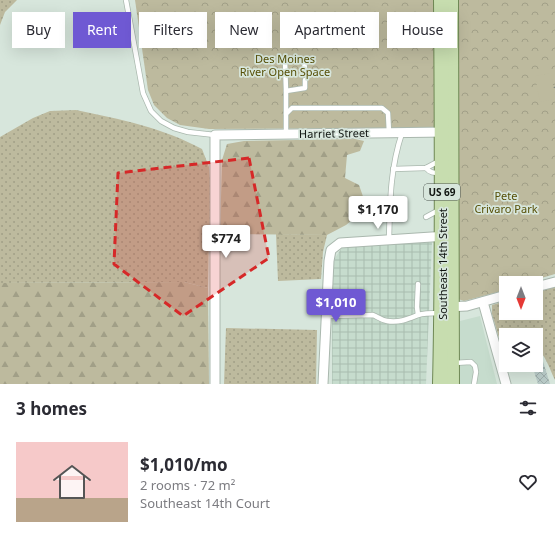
<!DOCTYPE html>
<meta charset="utf-8">
<style>
:root{--surface:#fff;--page:#f2f2f3;--text:#2b2b33;--muted:#7c7c81;--accent:#6f59d3}
body{margin:0;font-family:"Noto Sans",sans-serif;background:var(--page);color:var(--text);height:100vh;display:flex;flex-direction:column;font-size:15px;white-space:nowrap}
*{box-sizing:border-box;margin:0}
p{font-size:13px;color:var(--muted)}
.icon{flex:none;width:22px;height:22px;fill:none;stroke:currentColor;stroke-width:2;stroke-linecap:round;stroke-linejoin:round}
.map{position:relative;height:384px;overflow:hidden}
.sheet{display:flex;flex-direction:column;background:var(--surface);flex:1}
.sheet>*{flex:none}
.top-card{position:absolute;left:12px;top:12px;width:531px;height:36px;display:flex;gap:8px}
.needle{width:26px;rotate:180deg}
.controls{position:absolute;left:499px;top:276px;display:grid;gap:8px}
.controls a{display:grid;place-items:center;width:44px;height:44px;border-radius:0px;background:var(--surface);box-shadow:0 4px 16px #0002;font-size:20px}
.price{position:absolute;translate:-50% -34px;padding:0 9px;border-radius:4px;background:#fff;color:#222;font-size:13px;line-height:26px;filter:drop-shadow(0 1px 2px #0008)}
.price::after{content:'';position:absolute;left:50%;top:24px;width:12px;height:9px;margin-left:-6px;background:inherit;clip-path:polygon(0 0,100% 0,50% 100%)}
.price.selected{background:var(--accent);color:#fff}
ul{padding:0;list-style:none}
li{display:flex;align-items:center;gap:12px;height:100px;padding:0 16px}
li span{display:grid;place-items:center;flex:none;width:112px;height:80px;border-radius:0px;color:#555}
li>.icon{margin-inline-start:auto}
span .icon{width:48px;height:48px;fill:#fffc;stroke-width:1}
li b{font-size:17px}
h2{display:flex;justify-content:space-between;align-items:center;height:48px;padding:0 16px;font-size:17px}
.tag{padding:0 14px;border-radius:0px;background:var(--surface);box-shadow:0 4px 16px #0002;font-size:14px;line-height:36px}
.tag.selected{background:var(--accent);color:#fff}
.map>svg:first-child{display:block}
.built{fill:#c6dccd}
.industrial{fill:url(#industrial-grid)}
.grass{fill:url(#grass-dots)}
.forest{fill:url(#forest-firs)}
.park{fill:url(#park-crowns)}
.pitch{fill:#bdba9e}
.building{fill:url(#building-cross-hatch)}
.lines{fill:none;stroke-linecap:round;stroke-linejoin:round}
.service-casing{stroke:#aab8ae;stroke-width:6}
.minor-casing{stroke:#aab8ae;stroke-width:11}
.primary-casing{stroke:#6f8855;stroke-width:16}
.path{stroke:#757f78;stroke-width:1.5;stroke-dasharray:1 3;stroke-linecap:butt}
.service{stroke:#fff;stroke-width:4.5}
.minor{stroke:#fff;stroke-width:9}
.primary{stroke:#c7ddaf;stroke-width:14}
.marked{fill:#d62828;fill-opacity:0.2;stroke:#d62828;stroke-width:3;stroke-dasharray:8 5;stroke-linejoin:round}
.labels{text-anchor:middle;dominant-baseline:central;stroke-width:3.5;stroke-linejoin:round;paint-order:stroke}
.shield{fill:#d7e6dc;stroke:#4b534d;stroke-width:1}
.shield-label{font-size:10px;font-weight:bold;fill:#0f1410}
.park-label{font-size:11px;fill:#564f06;stroke:#d7e6dc}
.street-label{font-size:11px;fill:#0f1410;stroke:#d7e6dc}
</style>
<div class="map">
<svg width="555" height="384" viewBox="0 0 555 384">
<defs>
<pattern id="industrial-grid" width="8" height="8" patternUnits="userSpaceOnUse"><rect width="8" height="8" fill="#c6dccd"/><path d="M0 4h8M4 0v8" fill="none" stroke="#a9bcaf"/></pattern>
<pattern id="grass-dots" width="8" height="8" patternUnits="userSpaceOnUse"><rect width="8" height="8" fill="#bdba9e"/><path d="M2 2h.1M6 6h.1" fill="none" stroke="#a19f87" stroke-width="1.8" stroke-linecap="round"/></pattern>
<pattern id="forest-firs" width="22" height="20" patternUnits="userSpaceOnUse"><rect width="22" height="20" fill="#bdba9e"/><path d="M5 1l3.5 6h-7zM16 11l3.5 6h-7z" fill="#a19f87"/></pattern>
<pattern id="park-crowns" width="20" height="18" patternUnits="userSpaceOnUse"><rect width="20" height="18" fill="#bdba9e"/><path d="M2 6a3 3 0 1 1 6 0M12 15a3 3 0 1 1 6 0" fill="none" stroke="#a19f87"/></pattern>
<pattern id="building-cross-hatch" width="8" height="8" patternUnits="userSpaceOnUse"><rect width="8" height="8" fill="#baccc9"/><path d="M0 0l8 8M0 8l8-8" fill="none" stroke="#9faeac"/></pattern>
</defs>
<rect width="100%" height="100%" fill="#d7e6dc"/>
<!-- built -->
<path class="built" d="M480,316L497,384H460V321Z"/>
<!-- industrial -->
<path class="industrial" d="M432,242L426,384H332V272L335,258L343,246Z"/>
<!-- grass -->
<g class="grass">
<path d="M0,0H17L5,12L0,25Z"/>
<path d="M76,110C120,119 163,128 202,149L209,167L213,216L209,233L208,288L184,282L0,283V137L33,118L50,111Z"/>
<path d="M276,234L327,235L323,252L321,279L278,281Z"/>
<path d="M555,287V380C550,370 545,353 536,348V335H506V355H504L492,314V305L506,301V313H536V292Z"/>
<path d="M226,328L317,330L316,384H224Z"/>
</g>
<!-- forest -->
<g class="forest">
<path d="M355,139L364,141L360,151L347,155L345,178L359,185L367,208L346,225L327,235L220,234L222,160L227,144L244,141Z"/>
<path d="M184,282L208,288L209,384H0V283Z"/>
</g>
<!-- park -->
<g class="park">
<path d="M135,0H435L434,128L209,129L180,125L167,118L154,105L148,90Z"/>
<path d="M457,0H555V274L531,281L528,283H506V290L464,301L458,299Z"/>
</g>
<!-- pitch -->
<path class="pitch" d="M551,73L555,99L540,102L535,76Z"/>
<!-- building -->
<path class="building" d="M542,358L550,384H538L532,365H536V360Z"/>
<g class="lines">
<defs>
<g id="service">
<path d="M126,0L143,93L151,111L161,121L174,128L188,132L215,135"/>
<path d="M305,70L304,60H285L286,91L305,88V80"/>
<path d="M286,91V114"/>
<path d="M286,134V114L292,108H382L388,113L389,133"/>
<path d="M426,168C430,173 434,173 440,173"/>
<path d="M393,169L426,168L439,161"/>
<path d="M426,217L439,210"/>
<path d="M389,240C390,202 390,169 402,133"/>
<path d="M418,284L417,307L418,315"/>
<path d="M326,316L373,315C378,317 381,320 387,321C399,323 408,319 418,315C424,313 433,313 440,313"/>
<path d="M454,363L471,362L475,366L476,372L474,384"/>
</g>
<g id="minor">
<path d="M536,287L555,282"/>
<path d="M483,302L506,384"/>
<path d="M447,307L467,306L506,295"/>
<path d="M215,384V135L447,132"/>
<path d="M323,384L329,261L331,250L340,243L447,236"/>
</g>
<g id="primary">
<path d="M451,0L452,384"/>
<path d="M440,384C443,256 442,128 441,0"/>
</g>
</defs>
<!-- service casing -->
<use href="#service" class="service-casing"/>
<!-- minor casing -->
<use href="#minor" class="minor-casing"/>
<!-- primary casing -->
<use href="#primary" class="primary-casing"/>
<!-- path -->
<path class="path" d="M554,87L555,88"/>
<!-- service -->
<use href="#service" class="service"/>
<!-- minor -->
<use href="#minor" class="minor"/>
<!-- primary -->
<use href="#primary" class="primary"/>
</g>
<!-- marked area -->
<path class="marked" d="M249,158L269,258L183,316L114,264L118,173Z"/>
<g class="labels">
<!-- shield labels -->
<rect class="shield" x="424" y="184" width="36" height="16" rx="3"/>
<g class="shield-label">
<text x="442" y="192">US 69</text>
</g>
<!-- park labels -->
<g class="park-label">
<text x="285" y="58">Des Moines<tspan x="285" dy="13">River Open Space</tspan></text>
<text x="506" y="195">Pete<tspan x="506" dy="13">Crivaro Park</tspan></text>
</g>
<!-- street labels -->
<g class="street-label">
<text transform="translate(334 133) rotate(-1)">Harriet Street</text>
<text transform="translate(442 264) rotate(-90)">Southeast 14th Street</text>
</g>
</g>
</svg>
<div class="controls">
<a><svg class="needle" viewBox="-14 -14 28 28"><path d="M0-13l5 13h-10z" fill="#e53935"/><path d="M0 13l5-13h-10z" fill="#7c7c81"/></svg></a>
<a><svg class="icon" aria-label="layers" viewBox="0 0 24 24"><path d="M12 4l9 5-9 5-9-5zM3 14l9 5 9-5"/></svg></a>
</div>
<b class="price" style="left:378px;top:230px">$1,170</b>
<b class="price" style="left:226px;top:259px">$774</b>
<b class="price selected" style="left:336px;top:323px">$1,010</b>
<div class="top-card">
<a class="tag">Buy</a>
<a class="tag selected">Rent</a>
<a class="tag">Filters</a>
<a class="tag">New</a>
<a class="tag">Apartment</a>
<a class="tag">House</a>
</div>
</div>
<section class="sheet">
<h2>3 homes<svg class="icon" aria-label="filters" viewBox="0 0 24 24"><path d="M4 7h16M4 17h16"/><circle cx="9" cy="7" r="2"/><circle cx="15" cy="17" r="2"/></svg></h2>
<ul>
<li><span style="background:linear-gradient(#f6c9c9 70%,#b9a48a 0)"><svg class="icon" aria-label="home" viewBox="0 0 24 24"><path d="M3 11l9-7 9 7M6 9v11h12V9"/></svg></span><div><b>$1,010/mo</b><p>2 rooms · 72 m²</p><p>Southeast 14th Court</p></div><svg class="icon" aria-label="heart" viewBox="0 0 24 24"><path d="M12 20l-8-8c-3-5 5-10 8-4 3-6 11-1 8 4z"/></svg></li>
</ul>
</section>
